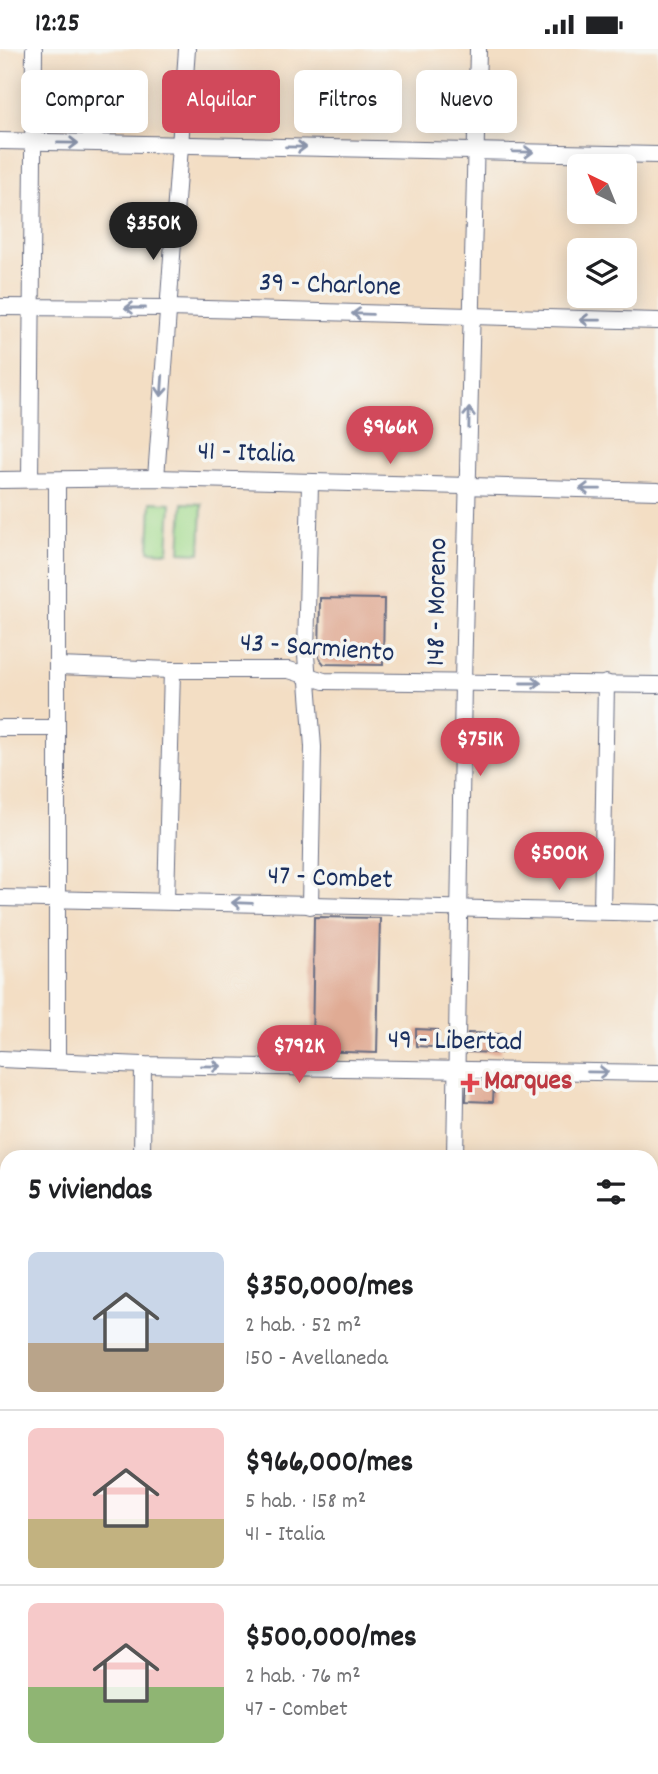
<!DOCTYPE html>
<html lang="es">
<meta charset="utf-8">
<style>
:root{--surface:#fff;--page:#f6f6f6;--text:#202124;--muted:#757577;--line:#e0e0e0;--accent:#d1495b}
body{margin:0;font-family:Dekko,sans-serif;background:var(--page);color:var(--text);height:100vh;display:flex;flex-direction:column;font-size:26px;white-space:nowrap}
*{box-sizing:border-box;margin:0}
p{font-size:23px;color:var(--muted)}
.icon{flex:none;width:38px;height:38px;fill:none;stroke:currentColor;stroke-width:2;stroke-linecap:round;stroke-linejoin:round}
.map{position:relative;flex:1;overflow:hidden}
.panel{position:absolute;left:0px;top:1101px;width:658px;height:625px;display:flex;flex-direction:column;background:var(--surface);border-radius:21px 21px 0 0;box-shadow:0 4px 18px #0003}
.panel>*{flex:none}
.hud{position:absolute;left:21px;top:21px;width:616px;height:63px;display:flex;gap:14px}
.needle{width:46px;rotate:317deg}
.buttons{position:absolute;left:567px;top:105px;display:grid;gap:14px}
.buttons a{display:grid;place-items:center;width:70px;height:70px;border-radius:10px;background:var(--surface);box-shadow:0 4px 18px #0003;font-size:35px}
.price{position:absolute;translate:-50% -60px;padding:0 16px;border-radius:24px;background:var(--accent);color:#fff;font-size:23px;line-height:46px;filter:drop-shadow(0 2px 4px #0008)}
.price::after{content:'';position:absolute;left:50%;top:42px;width:21px;height:16px;margin-left:-10px;background:inherit;clip-path:polygon(0 0,100% 0,50% 100%)}
.price.current{background:#222;color:#fff}
ul{padding:0;list-style:none}
li{display:flex;align-items:center;gap:21px;height:175px;padding:0 28px}
li+li{border-top:2px solid var(--line)}
li span{display:grid;place-items:center;flex:none;width:196px;height:140px;border-radius:10px;color:#555}
li>.icon{margin-inline-start:auto}
span .icon{width:84px;height:84px;fill:#fffc;stroke-width:1}
li b{font-size:30px}
h2{display:flex;justify-content:space-between;align-items:center;height:84px;padding:0 28px;font-size:30px}
.chip{padding:0 24px;border-radius:10px;background:var(--surface);box-shadow:0 4px 18px #0003;font-size:24px;line-height:63px}
.chip.current{background:var(--accent);color:#fff}
.status{display:flex;justify-content:space-between;align-items:center;height:49px;padding:0 35px;background:var(--surface);direction:ltr}
.status svg{height:19px;fill:currentColor}
.map>svg:first-child{display:block}
.green{fill:#a2da8c;stroke:#5e8475;stroke-width:2}
.building{fill:#e0ab94}
.lines{fill:none;stroke-linecap:round;stroke-linejoin:round}
.minor-casing{stroke:#676c82;stroke-width:18}
.minor{stroke:#fff;stroke-width:16}
.oneway{stroke:#8d97ae}
.health-dot{fill:#e0444e;stroke:#f6f6f2;stroke-width:2.5}
.labels{text-anchor:middle;dominant-baseline:central;stroke-width:7;stroke-linejoin:round;paint-order:stroke}
.street-label{font-size:28px;fill:#1b2f5e;stroke:#f6f6f2}
.health-label{font-size:28px;font-weight:bold;fill:#be3a42;stroke:#f6f6f2;text-anchor:start}
</style>
<div class="status"><b>12:25</b><svg viewBox="0 0 49 12"><path d="M0 12V9h3v3zM5 12V6h3v6zM10 12V3h3v9zM15 12V0h3v12zM26 1h20v11H26zM47 4h2v5h-2z"/></svg></div>
<div class="map">
<svg width="658" height="1725" viewBox="0 0 658 1725">
<rect width="100%" height="100%" fill="#f6f6f2"/>
<filter id="ink" filterUnits="userSpaceOnUse"><feTurbulence type="fractalNoise" baseFrequency=".0143" numOctaves="2"/><feDisplacementMap in="SourceGraphic" scale="14" xChannelSelector="R" yChannelSelector="G"/><feConvolveMatrix kernelMatrix="1 2 1 2 8 2 1 2 1" color-interpolation-filters="sRGB"/></filter>
<filter id="wash" filterUnits="userSpaceOnUse"><feTurbulence type="fractalNoise" baseFrequency=".00686" numOctaves="4" result="noise"/><feDisplacementMap in="SourceGraphic" scale="28" xChannelSelector="R" yChannelSelector="G"/><feGaussianBlur stdDeviation="1.57" result="paint"/><feColorMatrix in="noise" values="0 0 0 0 0 0 0 0 0 0 0 0 0 0 0 0 0 1.4 0 .05"/><feComposite in="paint" operator="in"/></filter>
<g filter="url(#wash)">
<rect width="100%" height="100%" fill="#f3dec4"/>
<!-- green -->
<g class="green">
<path d="M151,453L171,454L168,503L149,502Z"/>
<path d="M183,454L202,455L200,504L180,503Z"/>
</g>
<g id="blocks">
<!-- building -->
<g class="building">
<path d="M320,549L384,550L383,616L324,615L319,609Z"/>
<path d="M314,868L380,869L377,1004L312,1002Z"/>
<path d="M416,980L438,981L439,992L432,998L416,997Z"/>
<path d="M468,984L502,985L501,1004L467,1003Z"/>
<path d="M467,1032H494L493,1053L466,1052Z"/>
</g>
</g>
</g>
<g filter="url(#ink)">
<use href="#blocks" fill-opacity="0" stroke="#676c82" stroke-width="2"/>
<g class="lines">
<defs>
<g id="minor">
<path d="M0,92L658,106"/>
<path d="M0,258L168,259L658,272"/>
<path d="M156,429L187,0"/>
<path d="M30,430L34,0"/>
<path d="M0,431L156,429L658,442"/>
<path d="M310,434L306,606L313,698L310,857"/>
<path d="M57,617L172,621H289L324,632L658,636"/>
<path d="M0,679H57"/>
<path d="M0,849L658,864"/>
<path d="M166,851L172,621"/>
<path d="M602,862L606,634"/>
<path d="M0,1010L143,1016L658,1024"/>
<path d="M57,1012V431"/>
<path d="M142,1108L143,1016"/>
<path d="M455,1108L463,633L478,0"/>
<path d="M0,1231H7"/>
<path d="M651,1245L658,1246"/>
<path d="M0,1447H7"/>
<path d="M651,1461H658"/>
<path d="M0,1664H7"/>
<path d="M651,1678H658"/>
<path d="M130,1725V1718"/>
<path d="M441,1725V1718"/>
</g>
</defs>
<!-- minor casing -->
<use href="#minor" class="minor-casing"/>
<!-- minor -->
<use href="#minor" class="minor"/>
</g>
<!-- one-way arrows -->
<defs><path id="oneway-shaft" d="M-6 0H5M1.5-3L5.5 0L1.5 3" fill="none" stroke-width="1.6" stroke-linecap="round" stroke-linejoin="round" transform="scale(1.75)"/></defs>
<g class="oneway">
<use href="#oneway-shaft" transform="translate(68 94) rotate(1)"/>
<use href="#oneway-shaft" transform="translate(296 98) rotate(1)"/>
<use href="#oneway-shaft" transform="translate(523 103) rotate(1)"/>
<use href="#oneway-shaft" transform="translate(135 259) rotate(-180)"/>
<use href="#oneway-shaft" transform="translate(362 265) rotate(-178)"/>
<use href="#oneway-shaft" transform="translate(590 271) rotate(-179)"/>
<use href="#oneway-shaft" transform="translate(162 337) rotate(94)"/>
<use href="#oneway-shaft" transform="translate(469 369) rotate(-89)"/>
<use href="#oneway-shaft" transform="translate(590 440) rotate(-179)"/>
<use href="#oneway-shaft" transform="translate(531 634)"/>
<use href="#oneway-shaft" transform="translate(242 854) rotate(-178)"/>
<use href="#oneway-shaft" transform="translate(211 1017) rotate(1)"/>
<use href="#oneway-shaft" transform="translate(598 1023) rotate(1)"/>
</g>
</g>
<!-- markers -->
<path class="health-dot" d="M466.5 1023.5h7v7h7v7h-7v7h-7v-7h-7v-7h7z"/>
<g class="labels">
<!-- street labels -->
<g class="street-label">
<text transform="translate(330 238) rotate(2)">39 - Charlone</text>
<text transform="translate(246 406) rotate(2)">41 - Italia</text>
<text transform="translate(439 553) rotate(-89)">148 - Moreno</text>
<text transform="translate(317 601) rotate(4)">43 - Sarmiento</text>
<text transform="translate(330 831) rotate(2)">47 - Combet</text>
<text transform="translate(455 994) rotate(1)">49 - Libertad</text>
</g>
<!-- health labels -->
<g class="health-label">
<text x="484" y="1034">Marques</text>
</g>
</g>
</svg>
<div class="buttons">
<a><svg class="needle" viewBox="-14 -14 28 28"><path d="M0-13l5 13h-10z" fill="#e53935"/><path d="M0 13l5-13h-10z" fill="#757577"/></svg></a>
<a><svg class="icon" aria-label="layers" viewBox="0 0 24 24"><path d="M12 4l9 5-9 5-9-5zM3 14l9 5 9-5"/></svg></a>
</div>
<b class="price current" style="left:153px;top:213px">$350K</b>
<b class="price" style="left:390px;top:417px">$966K</b>
<b class="price" style="left:480px;top:729px">$751K</b>
<b class="price" style="left:559px;top:843px">$500K</b>
<b class="price" style="left:299px;top:1036px">$792K</b>
<div class="hud">
<a class="chip">Comprar</a>
<a class="chip current">Alquilar</a>
<a class="chip">Filtros</a>
<a class="chip">Nuevo</a>
</div>
<section class="panel">
<h2>5 viviendas<svg class="icon" aria-label="filters" viewBox="0 0 24 24"><path d="M4 7h16M4 17h16"/><circle cx="9" cy="7" r="2"/><circle cx="15" cy="17" r="2"/></svg></h2>
<ul>
<li><span style="background:linear-gradient(#c9d6e8 65%,#b9a48a 0)"><svg class="icon" aria-label="home" viewBox="0 0 24 24"><path d="M3 11l9-7 9 7M6 9v11h12V9"/></svg></span><div><b>$350,000/mes</b><p>2 hab. · 52 m²</p><p>150 - Avellaneda</p></div></li>
<li><span style="background:linear-gradient(#f6c9c9 65%,#c2b280 0)"><svg class="icon" aria-label="home" viewBox="0 0 24 24"><path d="M3 11l9-7 9 7M6 9v11h12V9"/></svg></span><div><b>$966,000/mes</b><p>5 hab. · 158 m²</p><p>41 - Italia</p></div></li>
<li><span style="background:linear-gradient(#f6c9c9 60%,#8fb573 0)"><svg class="icon" aria-label="home" viewBox="0 0 24 24"><path d="M3 11l9-7 9 7M6 9v11h12V9"/></svg></span><div><b>$500,000/mes</b><p>2 hab. · 76 m²</p><p>47 - Combet</p></div></li>
</ul>
</section>
</div>
